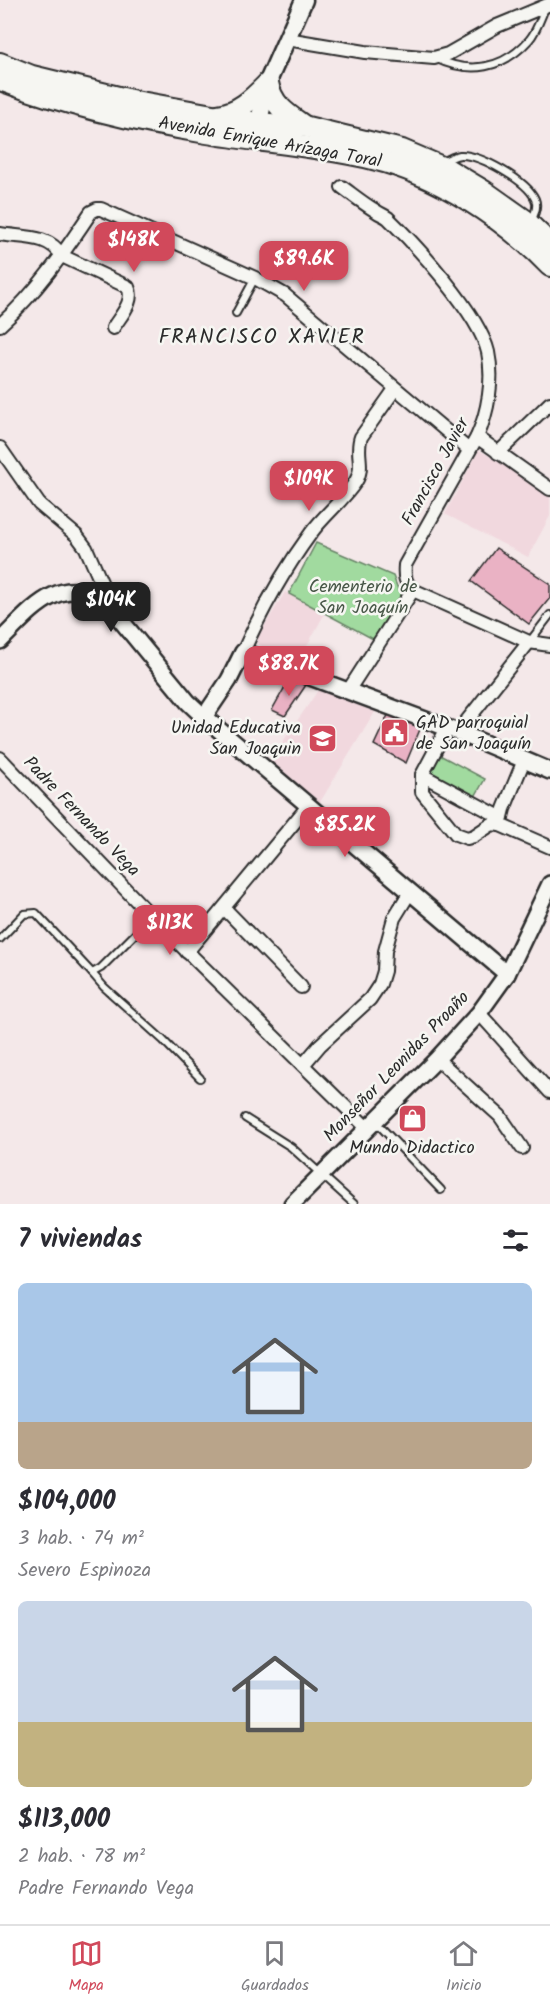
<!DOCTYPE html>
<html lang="es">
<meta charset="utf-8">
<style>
:root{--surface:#fff;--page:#f7f7f7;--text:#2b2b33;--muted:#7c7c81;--line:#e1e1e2;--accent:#d1495b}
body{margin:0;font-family:Kalam,sans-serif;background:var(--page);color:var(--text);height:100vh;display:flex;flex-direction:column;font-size:22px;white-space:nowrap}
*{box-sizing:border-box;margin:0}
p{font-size:20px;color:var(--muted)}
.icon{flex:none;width:33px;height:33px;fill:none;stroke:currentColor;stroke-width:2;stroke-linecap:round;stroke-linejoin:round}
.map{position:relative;height:1204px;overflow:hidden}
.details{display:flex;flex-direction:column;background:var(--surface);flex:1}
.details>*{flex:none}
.price{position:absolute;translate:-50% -51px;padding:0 14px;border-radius:12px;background:var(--accent);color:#fff;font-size:20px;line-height:39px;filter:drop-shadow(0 2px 3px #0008)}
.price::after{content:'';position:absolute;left:50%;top:36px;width:18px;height:14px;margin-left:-9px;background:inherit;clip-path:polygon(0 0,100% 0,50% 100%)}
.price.current{background:#222;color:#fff}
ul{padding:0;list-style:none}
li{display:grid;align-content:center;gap:12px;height:318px;padding:0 18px}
li span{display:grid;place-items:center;height:186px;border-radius:9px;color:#555}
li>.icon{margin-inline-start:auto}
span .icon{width:108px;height:108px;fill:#fffc;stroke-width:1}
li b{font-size:26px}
h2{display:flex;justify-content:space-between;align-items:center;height:72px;padding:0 18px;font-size:26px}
.dock{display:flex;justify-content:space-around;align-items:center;height:84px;border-top:2px solid var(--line);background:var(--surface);font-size:16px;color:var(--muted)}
.dock a{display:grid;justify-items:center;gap:3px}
.dock .current{color:var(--accent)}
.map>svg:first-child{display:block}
.built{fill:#f1d8de}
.green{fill:#a1da9f;stroke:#668265;stroke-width:1.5}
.building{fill:#eab2c4;stroke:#2b2b2b;stroke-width:1.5}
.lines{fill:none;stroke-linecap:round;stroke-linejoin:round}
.service-casing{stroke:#2b2b2b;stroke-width:10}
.minor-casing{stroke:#2b2b2b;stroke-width:16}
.tertiary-casing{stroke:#2b2b2b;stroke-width:20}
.secondary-casing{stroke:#2b2b2b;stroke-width:21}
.primary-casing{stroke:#2b2b2b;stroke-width:24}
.service{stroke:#f6f6f2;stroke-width:6}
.minor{stroke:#f6f6f2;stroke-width:12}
.tertiary{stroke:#f6f6f2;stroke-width:15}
.secondary{stroke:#f6f6f2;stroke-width:16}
.primary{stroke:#f6f6f2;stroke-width:20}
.labels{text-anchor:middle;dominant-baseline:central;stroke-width:5;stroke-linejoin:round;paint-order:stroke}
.street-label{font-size:18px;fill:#2b2b2b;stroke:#f6f6f2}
.park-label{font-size:18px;fill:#485748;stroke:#f6f6f2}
.poi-label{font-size:18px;fill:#2b2b2b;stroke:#f6f6f2;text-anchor:start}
.quarter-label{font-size:21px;letter-spacing:1.5px;fill:#2b2b2b;stroke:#f6f6f2}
</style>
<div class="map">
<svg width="550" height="1204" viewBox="0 0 550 1204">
<rect width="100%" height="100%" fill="#f4e8e9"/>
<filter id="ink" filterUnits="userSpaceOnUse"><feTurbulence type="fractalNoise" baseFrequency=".0167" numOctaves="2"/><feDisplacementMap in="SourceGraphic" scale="12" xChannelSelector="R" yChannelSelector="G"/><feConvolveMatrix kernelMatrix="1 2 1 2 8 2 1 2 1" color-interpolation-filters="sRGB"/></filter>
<g filter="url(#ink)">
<!-- built -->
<g class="built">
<path d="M479,450L550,493V516L528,557L445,514Z"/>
<path d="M285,592L325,613L298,662L260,646L258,642V637Z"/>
<path d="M319,689L375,712L317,807L267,765Z"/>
</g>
<!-- green -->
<g class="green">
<path d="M316,543L393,576L398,589L406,596L375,640L289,594Z"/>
<path d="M434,752L485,779L473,800L423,776Z"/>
</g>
<!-- building -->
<g class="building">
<path d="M496,548L550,584V598L529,624L471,581Z"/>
<path d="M290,678L306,685L285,716L272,710Z"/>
<path d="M389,713L421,727L406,763L374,745Z"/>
</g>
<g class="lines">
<defs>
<g id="service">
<path d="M435,58C470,75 503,69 529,40C537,31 541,17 546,6"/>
<path d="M443,162C448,159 454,156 460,155C480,154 527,181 535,199C538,206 535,214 531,221"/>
<path d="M236,313L255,278"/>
<path d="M530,641L550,615"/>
<path d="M0,939L24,914L36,913L92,973L101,968L152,917"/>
<path d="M92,973L104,987L163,1040L200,1078"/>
<path d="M245,1118L291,1147L354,1204"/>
<path d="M375,1121L441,1190"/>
</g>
<g id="minor">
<path d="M287,39L365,52L434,58L448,54L497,26L550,4"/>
<path d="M342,187C353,195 364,204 376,211C380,214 384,215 388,218C417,246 479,314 488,352C494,380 488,412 477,437L405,565C404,577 405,582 413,590L529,642L550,645"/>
<path d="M0,234C23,238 49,234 62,256L128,287C135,301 121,315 113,328"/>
<path d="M0,325C38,291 63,254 91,212L97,209H101L255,278L285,295L469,450"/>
<path d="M477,437L550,489"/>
<path d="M0,448L39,504L77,536L86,548L112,607"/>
<path d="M498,453L550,403"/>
<path d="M243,652C261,611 284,570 311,533C324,515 344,500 356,481C365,466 355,452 361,437L395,389"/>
<path d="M348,691L413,590"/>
<path d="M447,728L422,775L502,818"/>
<path d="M458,732L529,642"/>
<path d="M0,758L152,917L367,1128"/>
<path d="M524,760L504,809L500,825L550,847"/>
<path d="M422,775V792L456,834L467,838L474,836L492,824L500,825"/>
<path d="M224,908L301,987"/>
<path d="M187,952L308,806"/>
<path d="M479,1013L550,1092"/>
<path d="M437,1059L500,1116L522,1148"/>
<path d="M303,1065L320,1045L370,999L380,984L384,971L385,951L394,918L410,892"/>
</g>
<g id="tertiary">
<path d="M0,641C31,611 59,572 105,601L188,702L204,717L507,974"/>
<path d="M204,717L229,680L243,652L458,732L550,771"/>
<path d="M292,1204L437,1059L479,1013L507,974L550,884"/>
</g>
<path id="secondary" d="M256,133L269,79L304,0"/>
<g id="primary">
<path d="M0,63L32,76L135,101L257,123L307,127L402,150L449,170L484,191L525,220L550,244"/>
<path d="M0,80C66,105 137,122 207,133C262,142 319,146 373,159C437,174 505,219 550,266"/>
<path d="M268,83C272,105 287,114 304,126"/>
<path d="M218,115C240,112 253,98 268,83"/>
</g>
</defs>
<!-- service casing -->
<use href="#service" class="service-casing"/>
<!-- minor casing -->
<use href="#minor" class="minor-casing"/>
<!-- tertiary casing -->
<use href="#tertiary" class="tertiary-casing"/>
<!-- secondary casing -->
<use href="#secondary" class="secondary-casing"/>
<!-- primary casing -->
<use href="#primary" class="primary-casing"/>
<!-- service -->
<use href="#service" class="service"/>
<!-- minor -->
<use href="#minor" class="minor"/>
<!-- tertiary -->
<use href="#tertiary" class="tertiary"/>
<!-- secondary -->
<use href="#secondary" class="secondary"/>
<!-- primary -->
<use href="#primary" class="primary"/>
</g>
</g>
<!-- icons -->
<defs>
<symbol id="civic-square" viewBox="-11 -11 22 22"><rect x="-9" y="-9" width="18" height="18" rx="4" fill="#d1495b" stroke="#f6f6f2"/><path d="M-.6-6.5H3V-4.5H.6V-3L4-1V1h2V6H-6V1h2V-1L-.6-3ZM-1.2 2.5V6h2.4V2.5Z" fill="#fff"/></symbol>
<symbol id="school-square" viewBox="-11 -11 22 22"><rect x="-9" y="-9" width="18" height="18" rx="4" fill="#d1495b" stroke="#f6f6f2"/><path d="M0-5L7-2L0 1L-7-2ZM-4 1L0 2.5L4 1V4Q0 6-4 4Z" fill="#fff"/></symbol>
<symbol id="shop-square" viewBox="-11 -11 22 22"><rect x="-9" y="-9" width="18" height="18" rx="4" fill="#d1495b" stroke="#f6f6f2"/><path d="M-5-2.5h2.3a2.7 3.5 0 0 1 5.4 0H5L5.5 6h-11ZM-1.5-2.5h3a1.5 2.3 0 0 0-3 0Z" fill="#fff"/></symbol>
</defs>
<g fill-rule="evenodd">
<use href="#civic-square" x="378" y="716" width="33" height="33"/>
<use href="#school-square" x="306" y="722" width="33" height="33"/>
<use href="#shop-square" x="396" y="1102" width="33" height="33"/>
</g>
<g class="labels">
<!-- street labels -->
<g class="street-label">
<text transform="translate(270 143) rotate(10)">Avenida Enrique Arízaga Toral</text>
<text transform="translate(436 472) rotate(-61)">Francisco Javier</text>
<text transform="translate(81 817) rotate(46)">Padre Fernando Vega</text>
<text transform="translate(397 1067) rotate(-46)">Monseñor Leonidas Proaño</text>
</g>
<!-- park labels -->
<g class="park-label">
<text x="363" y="587">Cementerio de<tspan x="363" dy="21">San Joaquín</tspan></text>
</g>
<!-- poi labels -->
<g class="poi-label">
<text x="416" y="723">GAD parroquial<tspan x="416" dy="21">de San Joaquín</tspan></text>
<text x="301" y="728" text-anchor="end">Unidad Educativa<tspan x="301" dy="21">San Joaquin</tspan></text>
<text x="412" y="1148" text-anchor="middle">Mundo Didactico</text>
</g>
<!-- quarter labels -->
<g class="quarter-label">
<text x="262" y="337">FRANCISCO XAVIER</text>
</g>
</g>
</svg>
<b class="price" style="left:134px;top:273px">$148K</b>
<b class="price" style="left:304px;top:292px">$89.6K</b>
<b class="price" style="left:309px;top:512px">$109K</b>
<b class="price current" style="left:111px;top:633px">$104K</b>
<b class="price" style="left:289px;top:697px">$88.7K</b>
<b class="price" style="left:345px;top:858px">$85.2K</b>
<b class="price" style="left:170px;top:956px">$113K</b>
</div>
<section class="details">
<h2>7 viviendas<svg class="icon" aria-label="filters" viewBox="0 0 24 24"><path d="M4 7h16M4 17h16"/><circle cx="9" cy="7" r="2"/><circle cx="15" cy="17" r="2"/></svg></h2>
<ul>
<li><span style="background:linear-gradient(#a9c7e8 75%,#b9a48a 0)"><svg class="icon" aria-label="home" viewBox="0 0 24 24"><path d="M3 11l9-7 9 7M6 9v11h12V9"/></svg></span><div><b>$104,000</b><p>3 hab. · 74 m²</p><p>Severo Espinoza</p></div></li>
<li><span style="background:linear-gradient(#c9d6e8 65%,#c2b280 0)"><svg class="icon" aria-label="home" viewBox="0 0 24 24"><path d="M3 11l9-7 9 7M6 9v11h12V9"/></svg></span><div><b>$113,000</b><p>2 hab. · 78 m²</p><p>Padre Fernando Vega</p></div></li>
</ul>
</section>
<nav class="dock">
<a class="current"><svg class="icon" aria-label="map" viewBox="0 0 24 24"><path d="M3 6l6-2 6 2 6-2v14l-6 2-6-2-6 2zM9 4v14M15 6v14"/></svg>Mapa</a>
<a><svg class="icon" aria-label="saved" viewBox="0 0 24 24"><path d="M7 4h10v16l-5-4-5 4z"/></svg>Guardados</a>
<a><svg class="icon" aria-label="home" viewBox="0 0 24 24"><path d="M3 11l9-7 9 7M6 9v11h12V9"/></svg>Inicio</a>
</nav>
